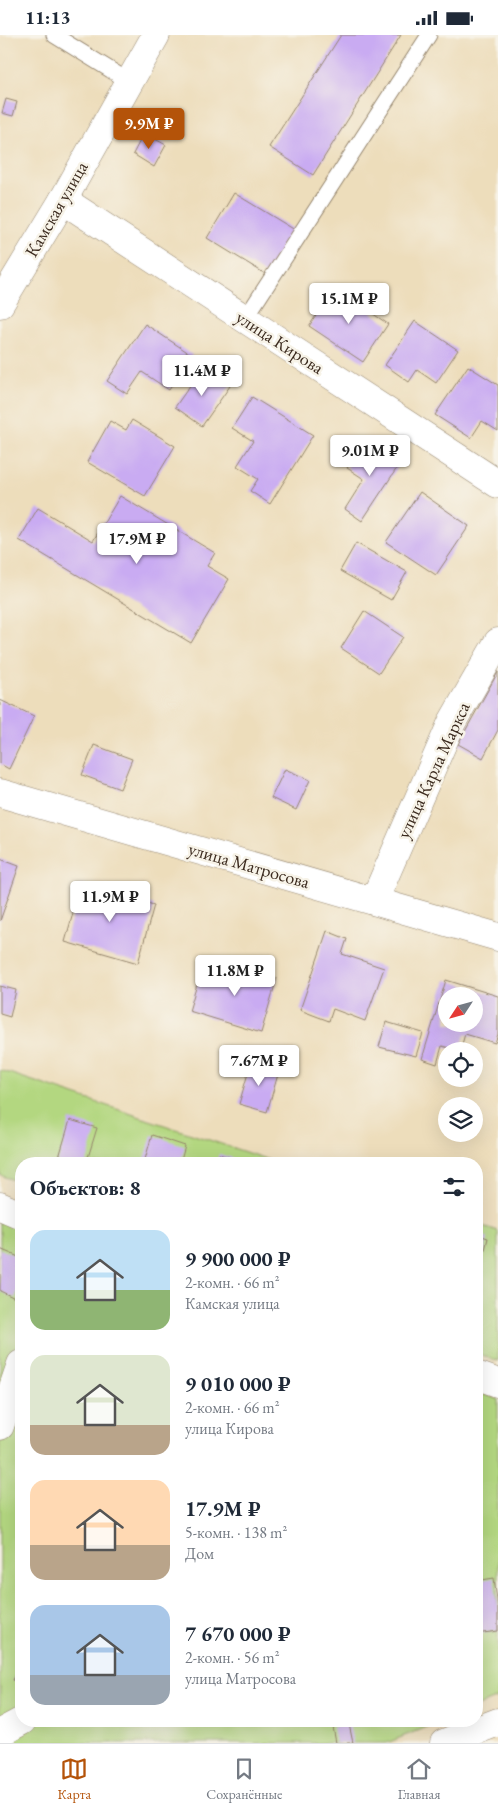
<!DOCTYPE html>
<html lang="ru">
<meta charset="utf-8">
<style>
:root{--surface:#fff;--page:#f2f2f3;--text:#1f2937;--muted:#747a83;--line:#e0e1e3;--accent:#b45309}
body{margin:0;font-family:"EB Garamond",serif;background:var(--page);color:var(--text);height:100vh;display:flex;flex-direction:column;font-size:19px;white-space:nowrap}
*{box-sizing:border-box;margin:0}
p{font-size:16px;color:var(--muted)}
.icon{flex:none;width:28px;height:28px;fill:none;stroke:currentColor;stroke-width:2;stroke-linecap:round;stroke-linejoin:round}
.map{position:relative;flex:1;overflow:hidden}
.sheet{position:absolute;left:15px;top:1122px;width:468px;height:570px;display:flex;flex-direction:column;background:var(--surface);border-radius:20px;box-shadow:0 5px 20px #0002}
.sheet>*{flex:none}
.needle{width:32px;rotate:234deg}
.controls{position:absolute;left:438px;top:952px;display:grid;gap:10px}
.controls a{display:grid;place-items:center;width:45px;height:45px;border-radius:50%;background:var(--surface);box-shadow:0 5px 20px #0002;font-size:25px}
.price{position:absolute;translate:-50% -42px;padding:0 11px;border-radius:5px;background:#fff;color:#222;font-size:16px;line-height:32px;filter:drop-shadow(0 1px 2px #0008)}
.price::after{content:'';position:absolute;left:50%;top:30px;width:15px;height:11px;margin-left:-8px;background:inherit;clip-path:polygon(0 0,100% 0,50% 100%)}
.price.current{background:var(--accent);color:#fff}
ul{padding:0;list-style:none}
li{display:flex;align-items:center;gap:15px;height:125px;padding:0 15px}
li span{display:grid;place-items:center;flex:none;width:140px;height:100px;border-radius:15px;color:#555}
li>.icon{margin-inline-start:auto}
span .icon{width:60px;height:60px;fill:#fffc;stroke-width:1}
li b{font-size:21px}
h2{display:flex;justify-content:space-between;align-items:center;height:60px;padding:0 15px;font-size:21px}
.status{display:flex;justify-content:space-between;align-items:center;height:35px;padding:0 25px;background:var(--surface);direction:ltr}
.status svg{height:14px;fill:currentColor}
.menu{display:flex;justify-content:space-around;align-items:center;height:70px;border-top:1px solid var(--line);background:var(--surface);font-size:14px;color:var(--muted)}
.menu a{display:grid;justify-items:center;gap:2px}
.menu .current{color:var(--accent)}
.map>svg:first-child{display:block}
.green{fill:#b3d780;stroke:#77804f}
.building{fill:#c9abf2;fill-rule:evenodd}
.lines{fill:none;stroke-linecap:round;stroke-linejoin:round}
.service-casing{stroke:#94846c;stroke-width:17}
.minor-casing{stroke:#94846c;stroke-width:29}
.tertiary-casing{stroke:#94846c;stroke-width:29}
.service{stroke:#fff;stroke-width:15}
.minor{stroke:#fff;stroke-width:28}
.tertiary{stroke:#fff;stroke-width:28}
.labels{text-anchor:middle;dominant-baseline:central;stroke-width:5;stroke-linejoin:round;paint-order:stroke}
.street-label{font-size:18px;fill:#3b2a1e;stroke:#f7f3e8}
</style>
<div class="status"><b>11:13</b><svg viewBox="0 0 49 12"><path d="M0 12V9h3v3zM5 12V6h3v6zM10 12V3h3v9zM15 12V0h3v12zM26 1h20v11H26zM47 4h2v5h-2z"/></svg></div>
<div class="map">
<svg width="498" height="1708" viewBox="0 0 498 1708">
<rect width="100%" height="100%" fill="#f7f3e8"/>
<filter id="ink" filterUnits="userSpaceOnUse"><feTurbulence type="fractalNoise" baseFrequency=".02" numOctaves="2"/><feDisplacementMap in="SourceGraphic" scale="10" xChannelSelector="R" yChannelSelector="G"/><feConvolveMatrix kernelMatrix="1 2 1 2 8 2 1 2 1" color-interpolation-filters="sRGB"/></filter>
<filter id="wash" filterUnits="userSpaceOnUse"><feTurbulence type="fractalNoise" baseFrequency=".0096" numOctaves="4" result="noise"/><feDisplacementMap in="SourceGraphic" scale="20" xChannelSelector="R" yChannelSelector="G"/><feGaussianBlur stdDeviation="1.12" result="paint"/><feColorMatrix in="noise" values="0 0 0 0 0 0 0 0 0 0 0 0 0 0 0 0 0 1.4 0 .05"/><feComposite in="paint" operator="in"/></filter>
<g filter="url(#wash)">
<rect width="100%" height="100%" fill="#edddbb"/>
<!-- green -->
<g class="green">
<path d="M0,1035L281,1129H21V1148L0,1140Z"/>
<path d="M0,1185L21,1195V1686H441L387,1708H0Z"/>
<path d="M476,1189L498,1196V1326L476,1318Z"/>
<path d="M476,1357L498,1364V1663L476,1672Z"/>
</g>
<g id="blocks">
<!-- building -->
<g class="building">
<path d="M341,0H401L313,140L269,112Z"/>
<path d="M6,64L17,67L13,81L2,78Z"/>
<path d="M144,98L166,110L154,132L133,119Z"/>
<path d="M234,158L295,195L267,240L207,203Z"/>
<path d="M335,253L388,289L363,327L309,291Z"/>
<path d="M415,286L458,315L436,348L417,335L409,347L385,330Z"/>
<path d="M145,289L192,320L169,355L142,337L127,359L107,346Z"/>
<path d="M468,331L498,350V396L482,386L471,403L435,380Z"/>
<path d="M203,332L230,351L202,391L175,372Z"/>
<path d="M252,362L313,400L270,469L250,456L258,444L237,431L253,406L232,393Z"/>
<path d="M132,385L175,411L145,461L87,427L110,386L126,395Z"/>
<path d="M366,404L401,427L362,486L345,474L364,444L347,433Z"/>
<path d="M420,457L469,491L436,540L386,507Z"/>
<path d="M120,461L215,518L207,531L229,544L191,608L19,505L38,473L93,506Z"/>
<path d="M356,508L407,537L391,565L340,536Z"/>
<path d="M364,576L403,602L379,638L341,613Z"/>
<path d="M498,637V695L483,723L458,709Z"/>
<path d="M0,665L34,681L9,734L0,729Z"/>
<path d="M94,710L132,724L120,754L82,740Z"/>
<path d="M285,734L310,745L296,775L271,763Z"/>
<path d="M0,824L19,831L0,886Z"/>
<path d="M81,849L154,870L138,928L65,907Z"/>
<path d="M327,896L347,904L342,919L384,933L365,986L333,974L329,986L300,975Z"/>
<path d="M225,927L277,943L261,998L189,976L201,936L221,942Z"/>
<path d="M446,945L498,961V999L495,1008L465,999L460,1016L442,1011L437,1029L422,1024ZM446,961H474V989H446Z"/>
<path d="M0,951L16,955L10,982L0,979Z"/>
<path d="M386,987L423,998L416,1021L379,1012Z"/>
<path d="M251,1028L279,1036L267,1077L239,1069Z"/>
<path d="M70,1085L97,1093L86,1129H57Z"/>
<path d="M152,1100L185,1111L180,1129L144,1128Z"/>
<path d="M219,1119L248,1128V1129H216Z"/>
<path d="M476,1199L488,1203L484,1219L476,1217Z"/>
<path d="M0,1214L21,1223V1248L15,1263L0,1256Z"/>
<path d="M494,1543L498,1572V1596L476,1599V1546Z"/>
<path d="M21,1629V1649L13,1645Z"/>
<path d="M349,1689L353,1708H336L333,1692Z"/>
</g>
</g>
</g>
<g filter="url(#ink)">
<use href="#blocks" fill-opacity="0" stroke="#94846c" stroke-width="1"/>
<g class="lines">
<defs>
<g id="service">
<path d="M54,0L130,47"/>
<path d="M245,284L429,0"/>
</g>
<g id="minor">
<path d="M63,165L498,449"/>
<path d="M0,758L498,902"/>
<path d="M374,866L452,687L498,607"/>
<path d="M0,1171L21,1180"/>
<path d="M476,1340L498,1348"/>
<path d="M0,1391L21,1329"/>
<path d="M0,1698L22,1686"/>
<path d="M444,1708L498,1687"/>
</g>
<path id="tertiary" d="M0,269L63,165L156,0"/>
</defs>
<!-- service casing -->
<use href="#service" class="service-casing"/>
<!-- minor casing -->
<use href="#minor" class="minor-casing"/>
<!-- tertiary casing -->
<use href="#tertiary" class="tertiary-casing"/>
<!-- service -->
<use href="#service" class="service"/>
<!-- minor -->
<use href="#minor" class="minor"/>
<!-- tertiary -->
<use href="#tertiary" class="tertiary"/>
</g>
</g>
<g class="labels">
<!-- street labels -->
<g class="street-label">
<text transform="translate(56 174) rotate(-60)">Камская улица</text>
<text transform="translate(280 307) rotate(33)">улица Кирова</text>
<text transform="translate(433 735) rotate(-65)">улица Карла Маркса</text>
<text transform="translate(249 830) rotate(16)">улица Матросова</text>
</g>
</g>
</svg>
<div class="controls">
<a><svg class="needle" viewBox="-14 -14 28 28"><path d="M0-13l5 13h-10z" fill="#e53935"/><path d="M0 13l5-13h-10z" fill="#747a83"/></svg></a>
<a><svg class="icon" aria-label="locate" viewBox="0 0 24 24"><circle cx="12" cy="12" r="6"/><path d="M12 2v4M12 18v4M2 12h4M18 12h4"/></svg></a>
<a><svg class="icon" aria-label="layers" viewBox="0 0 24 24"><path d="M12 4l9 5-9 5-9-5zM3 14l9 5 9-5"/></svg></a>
</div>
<b class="price current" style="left:149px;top:115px">9.9M ₽</b>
<b class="price" style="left:349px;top:290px">15.1M ₽</b>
<b class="price" style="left:202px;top:362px">11.4M ₽</b>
<b class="price" style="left:370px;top:442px">9.01M ₽</b>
<b class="price" style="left:137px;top:530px">17.9M ₽</b>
<b class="price" style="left:110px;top:888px">11.9M ₽</b>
<b class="price" style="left:235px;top:962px">11.8M ₽</b>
<b class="price" style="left:259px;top:1052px">7.67M ₽</b>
<section class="sheet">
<h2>Объектов: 8<svg class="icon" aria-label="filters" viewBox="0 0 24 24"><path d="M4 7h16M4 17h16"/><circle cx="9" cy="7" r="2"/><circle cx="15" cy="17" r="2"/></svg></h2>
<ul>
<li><span style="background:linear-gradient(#bfe0f5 60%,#8fb573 0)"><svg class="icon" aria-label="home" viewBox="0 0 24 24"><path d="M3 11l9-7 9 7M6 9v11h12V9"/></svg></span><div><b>9 900 000 ₽</b><p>2-комн. · 66 m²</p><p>Камская улица</p></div></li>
<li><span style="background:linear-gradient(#dfe7d0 70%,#b9a48a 0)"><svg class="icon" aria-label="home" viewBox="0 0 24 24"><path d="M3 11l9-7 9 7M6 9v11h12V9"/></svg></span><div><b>9 010 000 ₽</b><p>2-комн. · 66 m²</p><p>улица Кирова</p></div></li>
<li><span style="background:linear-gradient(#ffd9b3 65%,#b9a48a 0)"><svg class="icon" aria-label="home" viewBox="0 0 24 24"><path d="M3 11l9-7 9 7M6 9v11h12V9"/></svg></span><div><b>17.9M ₽</b><p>5-комн. · 138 m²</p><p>Дом</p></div></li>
<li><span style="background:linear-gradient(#a9c7e8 70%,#9aa5b1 0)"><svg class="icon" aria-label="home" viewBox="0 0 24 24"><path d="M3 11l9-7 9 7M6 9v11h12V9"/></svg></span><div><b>7 670 000 ₽</b><p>2-комн. · 56 m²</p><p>улица Матросова</p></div></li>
</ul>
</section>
</div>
<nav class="menu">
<a class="current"><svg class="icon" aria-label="map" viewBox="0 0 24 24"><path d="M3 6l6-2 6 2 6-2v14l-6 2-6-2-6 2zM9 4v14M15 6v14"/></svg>Карта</a>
<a><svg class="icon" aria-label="saved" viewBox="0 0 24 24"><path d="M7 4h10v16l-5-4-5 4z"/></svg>Сохранённые</a>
<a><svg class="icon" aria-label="home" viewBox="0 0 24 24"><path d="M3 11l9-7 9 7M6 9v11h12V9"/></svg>Главная</a>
</nav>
